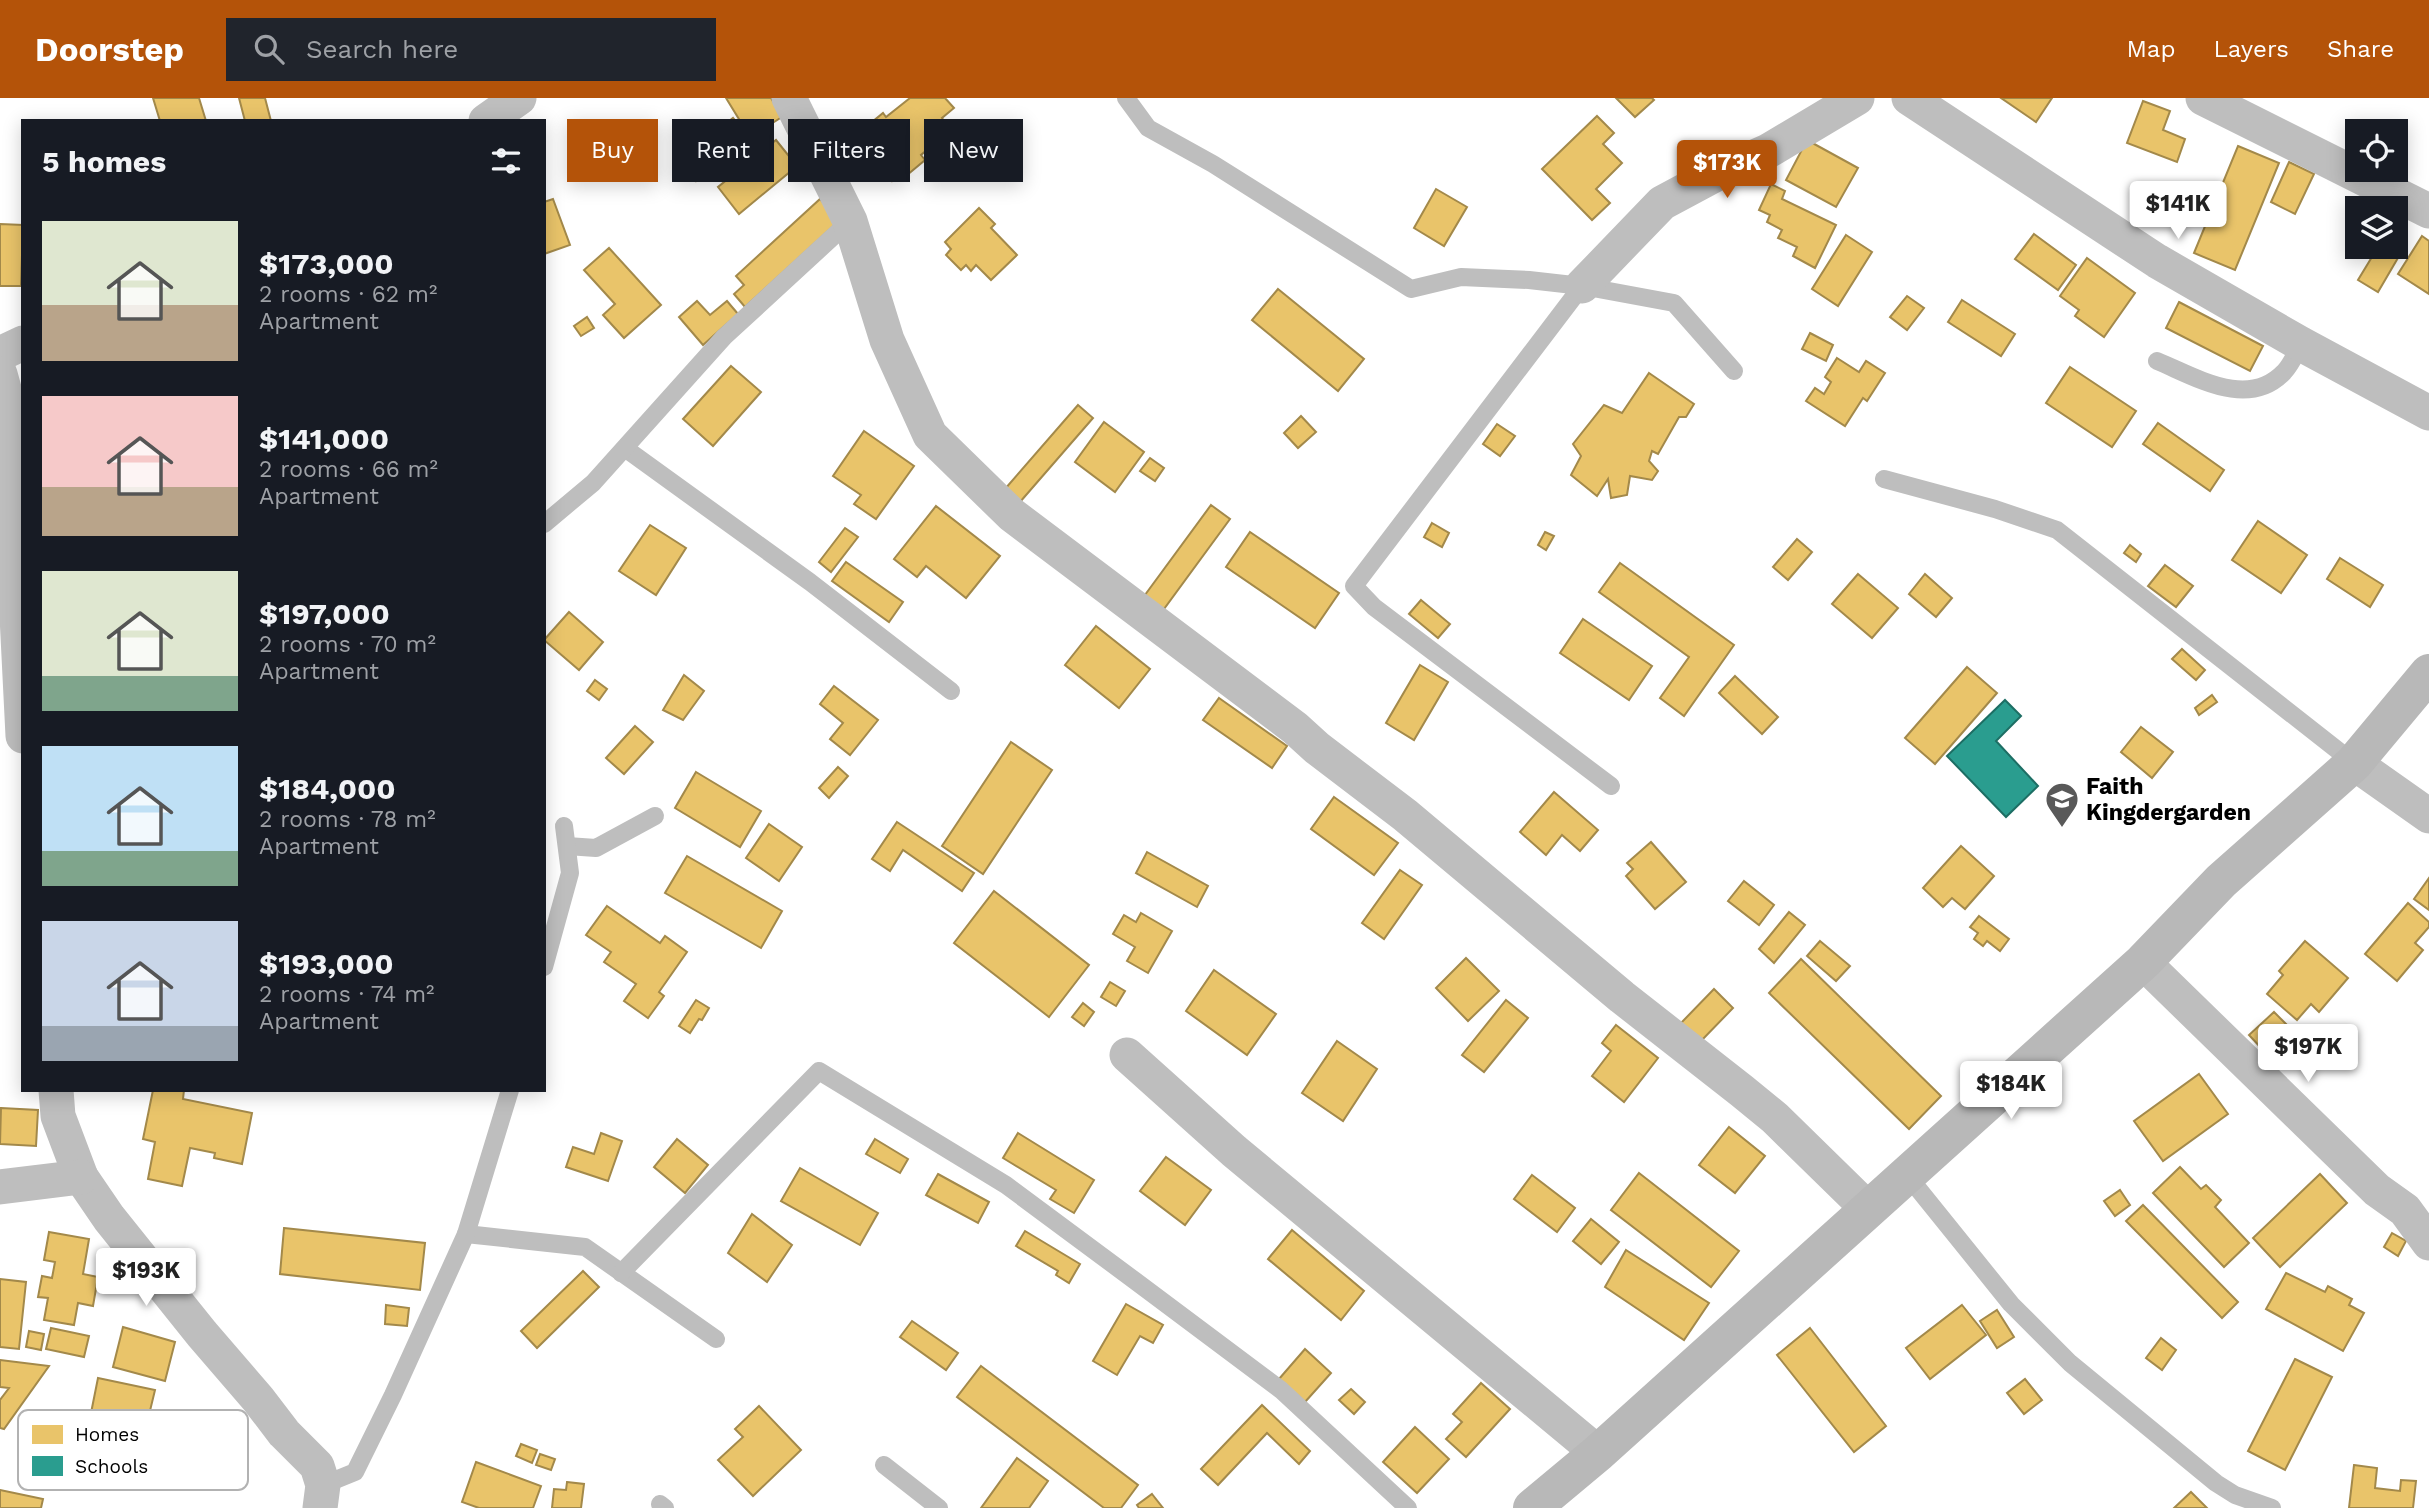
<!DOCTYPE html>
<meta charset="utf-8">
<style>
:root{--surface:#171b24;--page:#20242c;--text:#f1f3f6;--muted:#9ea1a6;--accent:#b45309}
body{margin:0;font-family:"Work Sans",sans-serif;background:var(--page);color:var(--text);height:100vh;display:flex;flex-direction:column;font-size:26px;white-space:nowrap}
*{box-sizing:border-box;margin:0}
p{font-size:23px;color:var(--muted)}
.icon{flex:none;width:38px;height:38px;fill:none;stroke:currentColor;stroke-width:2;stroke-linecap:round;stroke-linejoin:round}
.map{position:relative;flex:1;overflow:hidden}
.drawer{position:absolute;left:21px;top:21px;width:525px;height:973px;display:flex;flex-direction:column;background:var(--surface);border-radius:0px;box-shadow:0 4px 18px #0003}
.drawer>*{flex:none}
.hud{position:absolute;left:567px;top:21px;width:665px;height:63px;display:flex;gap:14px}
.fabs{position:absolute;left:2345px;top:21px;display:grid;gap:14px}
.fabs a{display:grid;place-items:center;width:63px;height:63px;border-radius:0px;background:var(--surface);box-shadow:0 4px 18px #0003;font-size:35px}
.price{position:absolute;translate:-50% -60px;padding:0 16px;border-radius:7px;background:#fff;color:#222;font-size:23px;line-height:46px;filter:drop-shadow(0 2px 4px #0008)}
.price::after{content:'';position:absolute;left:50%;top:42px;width:21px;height:16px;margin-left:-10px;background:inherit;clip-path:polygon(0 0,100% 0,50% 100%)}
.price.selected{background:var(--accent);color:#fff}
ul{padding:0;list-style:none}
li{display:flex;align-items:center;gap:21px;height:175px;padding:0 21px}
li span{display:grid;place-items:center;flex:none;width:196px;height:140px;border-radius:0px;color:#555}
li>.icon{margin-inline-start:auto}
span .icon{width:84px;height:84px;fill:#fffc;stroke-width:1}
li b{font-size:30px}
h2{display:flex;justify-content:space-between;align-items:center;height:84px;padding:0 21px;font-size:30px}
.tag{padding:0 24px;border-radius:0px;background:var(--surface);box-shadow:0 4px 18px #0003;font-size:24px;line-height:63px}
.tag.selected{background:var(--accent);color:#fff}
header{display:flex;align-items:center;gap:42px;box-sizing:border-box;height:98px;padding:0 35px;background:var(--accent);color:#fff}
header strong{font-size:33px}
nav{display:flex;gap:38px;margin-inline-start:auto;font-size:24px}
.search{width:490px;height:63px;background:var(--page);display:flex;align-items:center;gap:18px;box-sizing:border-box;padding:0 24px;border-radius:0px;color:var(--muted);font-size:26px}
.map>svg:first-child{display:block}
.homes{fill:#e9c46a;stroke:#a3894a;stroke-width:2}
.schools{fill:#2a9d8f;stroke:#1d6e64;stroke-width:2}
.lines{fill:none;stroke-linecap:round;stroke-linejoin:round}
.service{stroke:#bebebe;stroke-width:18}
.minor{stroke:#bebebe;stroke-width:35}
.secondary{stroke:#b8b8b8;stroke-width:38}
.labels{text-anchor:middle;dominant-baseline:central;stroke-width:7;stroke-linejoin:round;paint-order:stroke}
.poi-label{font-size:23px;font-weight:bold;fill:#000;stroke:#fff;text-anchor:start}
.key{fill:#fff;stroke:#b2b2b2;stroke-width:2}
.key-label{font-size:19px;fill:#000}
</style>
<header>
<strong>Doorstep</strong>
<div class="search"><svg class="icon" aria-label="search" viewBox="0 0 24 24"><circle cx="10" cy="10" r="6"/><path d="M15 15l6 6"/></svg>Search here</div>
<nav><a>Map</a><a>Layers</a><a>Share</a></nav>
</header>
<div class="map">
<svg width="2429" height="1410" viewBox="0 0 2429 1410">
<rect width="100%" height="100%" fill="#fff"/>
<!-- homes -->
<g class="homes">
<path d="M153,0H199L206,23H160Z"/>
<path d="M239,0H265L271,23H245Z"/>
<path d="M726,0H771L782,19L750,39Z"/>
<path d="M910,0H945L954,10L942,20L951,32L921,57L925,62L906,78L902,74L892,83L855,38L883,15L886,19Z"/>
<path d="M1616,0H1652L1654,2L1635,19Z"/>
<path d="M2001,0H2052L2036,24Z"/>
<path d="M2143,3L2170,13L2163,32L2185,41L2177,64L2127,45Z"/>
<path d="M1597,18L1614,35L1603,46L1622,65L1596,91L1610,105L1592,122L1542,71Z"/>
<path d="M733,20L749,39L696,83L680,63Z"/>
<path d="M776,42L797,68L739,116L718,89Z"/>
<path d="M1807,42L1858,70L1836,109L1786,82Z"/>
<path d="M2238,48L2279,65L2235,172L2194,155Z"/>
<path d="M2289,64L2314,76L2295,116L2271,104Z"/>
<path d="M1771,86L1785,93L1782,101L1836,127L1815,170L1793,158L1797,149L1778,140L1782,132L1767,124L1770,117L1759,112Z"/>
<path d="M1436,91L1467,109L1444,148L1414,130Z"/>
<path d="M553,101L570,147L544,156V104Z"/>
<path d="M820,101L840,122L745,209L734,196L744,187L736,178Z"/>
<path d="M979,110L995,126L991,130L1017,157L991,182L976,167L971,173L966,167L961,172L946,157L951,151L945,144Z"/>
<path d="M0,126L23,127L21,188H0Z"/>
<path d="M2034,136L2076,167L2058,192L2015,161Z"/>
<path d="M1846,137L1872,154L1838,208L1812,191Z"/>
<path d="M2422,138L2429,143V196L2398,176Z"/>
<path d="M2378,149H2395L2402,153L2378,194L2358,182Z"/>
<path d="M609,150L661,207L624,240L603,217L615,206L584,172Z"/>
<path d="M2087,160L2135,195L2104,239L2075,218L2079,212L2060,198Z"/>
<path d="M1278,191L1364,261L1338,293L1252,222Z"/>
<path d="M1907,198L1924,210L1907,232L1890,219Z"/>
<path d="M1962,202L2015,236L2001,258L1948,224Z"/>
<path d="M697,203L710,217L727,203L738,216L703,247L679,219Z"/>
<path d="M2179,204L2263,248L2250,273L2166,230Z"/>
<path d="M587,219L594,230L581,238L574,228Z"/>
<path d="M1810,235L1833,247L1826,263L1802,251Z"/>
<path d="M1837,260L1859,274L1866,263L1885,275L1867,303L1863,300L1845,328L1806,303L1815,290L1824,296L1831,284L1825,279Z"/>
<path d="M731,268L761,294L713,348L683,321Z"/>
<path d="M2070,269L2136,313L2112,349L2046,305Z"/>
<path d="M1649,275L1694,306L1686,319H1679L1658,356L1652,353L1649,363L1658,373L1652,382L1630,378L1627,397L1611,400L1608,381L1597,398L1571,377L1581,358L1573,346L1604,307L1622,315Z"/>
<path d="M1078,307L1093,320L1020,404L1005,391Z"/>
<path d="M1301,318L1316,334L1298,350L1284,335Z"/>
<path d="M1104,324L1144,354L1115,394L1075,364Z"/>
<path d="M2158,325L2224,372L2210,393L2143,346Z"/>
<path d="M1497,326L1515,338L1500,358L1483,346Z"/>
<path d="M864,333L914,368L876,421L854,406L861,397L833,378Z"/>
<path d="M1150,360L1164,370L1155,383L1140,373Z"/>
<path d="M1211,407L1230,421L1161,515L1142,501Z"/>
<path d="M936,408L1000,458L966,500L926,468L917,479L894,461Z"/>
<path d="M2258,423L2307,457L2281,495L2232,462Z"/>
<path d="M1432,425L1449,435L1442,449L1424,439Z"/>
<path d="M650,427L686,450L656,497L619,473Z"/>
<path d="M845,430L858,439L831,474L819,464Z"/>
<path d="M1250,434L1339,495L1315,530L1226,469Z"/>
<path d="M1545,434L1554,438L1546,452L1538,447Z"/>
<path d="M1797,441L1812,454L1788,482L1773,469Z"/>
<path d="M2130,447L2141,456L2136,464L2124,455Z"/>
<path d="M2340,460L2383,487L2370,509L2327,481Z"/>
<path d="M846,464L903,504L889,524L832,483Z"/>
<path d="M1620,465L1734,547L1684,618L1660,600L1689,559L1599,494Z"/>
<path d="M2165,467L2193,488L2176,509L2148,488Z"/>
<path d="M1858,476L1898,510L1872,540L1832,506Z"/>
<path d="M1925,476L1952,500L1936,519L1909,496Z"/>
<path d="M1421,502L1450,526L1438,540L1409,516Z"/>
<path d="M569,514L603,544L579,572L544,542Z"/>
<path d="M1583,521L1652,568L1629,602L1560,555Z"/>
<path d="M1096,528L1150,571L1119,610L1065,567Z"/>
<path d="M2182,551L2205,572L2196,582L2172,561Z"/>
<path d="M1420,567L1448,584L1414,642L1386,625Z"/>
<path d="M1967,569L1997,595L1935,666L1905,640Z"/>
<path d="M684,577L704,593L683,622L663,612Z"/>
<path d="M1735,578L1778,619L1762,636L1719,595Z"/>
<path d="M595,582L607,591L599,602L587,593Z"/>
<path d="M834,588L878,622L850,657L830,641L843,625L820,606Z"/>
<path d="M2212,597L2217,604L2199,617L2195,610Z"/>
<path d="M1219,600L1287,648L1272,670L1203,622Z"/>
<path d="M635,628L653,644L624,676L606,660Z"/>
<path d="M2141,629L2173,654L2152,680L2121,654Z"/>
<path d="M1011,644L1052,672L983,776L942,748Z"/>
<path d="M838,669L848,678L829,700L819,690Z"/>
<path d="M696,674L761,713L740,749L675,710Z"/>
<path d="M1554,694L1598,732L1580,753L1562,737L1546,757L1520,734Z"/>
<path d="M1334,699L1398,745L1374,777L1311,731Z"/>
<path d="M897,724L974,775L962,793L903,752L890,773L872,761Z"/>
<path d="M769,726L802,749L779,783L746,760Z"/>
<path d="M1651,744L1686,784L1655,811L1626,778L1633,771L1627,765Z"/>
<path d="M1961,748L1994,778L1965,811L1952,800L1943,809L1923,790Z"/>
<path d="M1147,754L1208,788L1197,809L1136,775Z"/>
<path d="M687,758L782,813L761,850L665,795Z"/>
<path d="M1400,772L1422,787L1384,841L1362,825Z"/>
<path d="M2429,780V812L2414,801Z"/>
<path d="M1744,783L1774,807L1759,827L1728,803Z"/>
<path d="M994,793L1089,867L1049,919L954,845Z"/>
<path d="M2408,805L2429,824V829L2415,845L2423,852L2397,883L2365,856Z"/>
<path d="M607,808L660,845L665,838L687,854L659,894L664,898L648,920L624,903L636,886L604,864L611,854L586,837Z"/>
<path d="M1789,814L1805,827L1774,865L1759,851Z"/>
<path d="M1141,815L1172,833L1148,875L1127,863L1135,849L1113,836L1124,817L1136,824Z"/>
<path d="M1979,818L2009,841L2000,853L1987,843L1983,848L1974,841L1978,835L1970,829Z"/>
<path d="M1820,843L1850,868L1836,883L1807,858Z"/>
<path d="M2305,843L2348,880L2319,914L2311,906L2297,922L2267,896L2283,877L2279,873Z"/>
<path d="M1466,860L1499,893L1468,923L1436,890Z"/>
<path d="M1801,861L1941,998L1909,1031L1769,895Z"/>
<path d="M1214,872L1276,916L1247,957L1186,913Z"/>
<path d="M1110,884L1125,893L1116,908L1101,899Z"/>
<path d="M1714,891L1733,910L1700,944L1681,925Z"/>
<path d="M696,902L709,910L702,922L699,921L690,935L679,928Z"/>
<path d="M1506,902L1528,920L1484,974L1462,957Z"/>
<path d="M1083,905L1094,914L1084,928L1072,919Z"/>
<path d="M2274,914L2302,942L2276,966L2249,937Z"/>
<path d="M1616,927L1658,960L1624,1004L1592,978L1611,953L1602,945Z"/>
<path d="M1337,943L1377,971L1343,1023L1302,995Z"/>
<path d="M2199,976L2228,1016L2163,1063L2134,1023Z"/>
<path d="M153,992H184L183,1001L252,1015L242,1066L214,1060L215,1055L190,1050L182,1088L148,1081L155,1044L143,1041Z"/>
<path d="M1,1010L38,1012L36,1048L0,1046Z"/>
<path d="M1729,1029L1765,1058L1735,1095L1699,1067Z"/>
<path d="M601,1035L622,1043L608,1083L566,1069L573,1049L594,1056Z"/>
<path d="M1018,1035L1094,1082L1074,1115L1050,1101L1056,1092L1003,1060Z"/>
<path d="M677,1041L708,1067L685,1095L654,1069Z"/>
<path d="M875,1041L908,1061L900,1075L866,1056Z"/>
<path d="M1166,1059L1211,1092L1185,1127L1140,1093Z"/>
<path d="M2180,1069L2201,1091L2206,1087L2221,1102L2215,1109L2249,1145L2224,1169L2153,1095Z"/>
<path d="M800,1070L878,1115L860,1147L781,1103Z"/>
<path d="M1639,1075L1739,1153L1711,1189L1611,1112Z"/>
<path d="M938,1076L989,1104L978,1125L926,1097Z"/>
<path d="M2320,1076L2347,1105L2280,1169L2253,1140Z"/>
<path d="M1532,1077L1575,1110L1557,1134L1514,1101Z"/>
<path d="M2120,1092L2130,1107L2115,1118L2104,1103Z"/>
<path d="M2143,1107L2238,1204L2222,1220L2126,1123Z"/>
<path d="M752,1116L792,1147L767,1184L728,1155Z"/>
<path d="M1591,1121L1619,1144L1601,1166L1573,1143Z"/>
<path d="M284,1130L425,1145L420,1192L280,1176Z"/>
<path d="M1292,1132L1364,1193L1341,1222L1268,1161Z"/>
<path d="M1025,1133L1080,1166L1069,1185L1056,1177L1058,1173L1016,1148Z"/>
<path d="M49,1134L89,1141L83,1176L98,1179L93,1208L78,1205L74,1227L44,1222L48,1200L38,1199L42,1178L52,1180L55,1164L44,1162Z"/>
<path d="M2392,1135L2406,1143L2398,1158L2384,1149Z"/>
<path d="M1626,1152L1709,1205L1684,1242L1605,1189Z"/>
<path d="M583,1173L599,1189L537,1250L521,1233Z"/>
<path d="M2286,1175L2325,1194L2328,1188L2352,1201L2349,1207L2364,1215L2343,1253L2266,1211Z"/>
<path d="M0,1181L26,1184L19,1251L0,1249Z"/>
<path d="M1126,1206L1163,1227L1153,1245L1140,1238L1117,1277L1093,1263Z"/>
<path d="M386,1207L409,1210L407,1228L385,1226Z"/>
<path d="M1962,1207L1986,1237L1930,1281L1906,1250Z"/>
<path d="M1997,1212L2014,1239L1997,1250L1980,1223Z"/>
<path d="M912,1223L958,1255L946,1272L900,1239Z"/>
<path d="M123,1229L175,1244L165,1283L113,1269Z"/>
<path d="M51,1230L89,1238L84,1259L46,1251Z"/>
<path d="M1810,1230L1886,1328L1854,1354L1777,1257Z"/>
<path d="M29,1233L44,1236L41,1252L26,1249Z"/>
<path d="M2161,1240L2176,1252L2162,1272L2146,1260Z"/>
<path d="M1305,1251L1331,1275L1305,1304L1279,1281Z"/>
<path d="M2295,1261L2332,1279L2285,1372L2248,1353Z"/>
<path d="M0,1262L49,1268L4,1331L0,1330V1302L9,1290L0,1289Z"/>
<path d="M981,1268L1138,1387L1121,1410H1104L957,1299Z"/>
<path d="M98,1280L155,1292L149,1317L141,1316L135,1343L103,1336L106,1323L90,1320Z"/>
<path d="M2025,1281L2042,1302L2024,1316L2007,1295Z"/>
<path d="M1481,1285L1510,1311L1466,1359L1446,1341L1462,1324L1453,1316Z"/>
<path d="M1351,1291L1365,1304L1354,1316L1339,1302Z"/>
<path d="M1262,1307L1310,1353L1299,1366L1267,1335L1218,1387L1201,1371Z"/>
<path d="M759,1308L801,1352L753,1398L718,1362L743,1339L735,1331Z"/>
<path d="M1415,1329L1449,1361L1417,1395L1383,1364Z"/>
<path d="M521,1346L537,1352L532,1365L516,1358Z"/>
<path d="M540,1356L555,1361L551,1372L536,1367Z"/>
<path d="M1017,1360L1048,1383L1029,1410H981Z"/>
<path d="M476,1364L541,1388L533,1410H479L462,1404Z"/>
<path d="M2354,1367L2377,1370L2375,1390L2400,1393L2401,1382L2416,1383L2413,1410H2349Z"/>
<path d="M567,1384L584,1386L581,1410H552L554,1391L566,1392Z"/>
<path d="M0,1392L43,1401L41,1410H0Z"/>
<path d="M2191,1394L2207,1410H2174Z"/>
<path d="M1152,1396L1163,1410H1139L1137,1407Z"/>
</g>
<!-- schools -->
<path class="schools" d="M2005,602L2021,618L1996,643L2038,688L2006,719L1947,658Z"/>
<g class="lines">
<!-- service -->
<g class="service">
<path d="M1126,0L1148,30L1213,66L1411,191L1461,179L1529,182L1582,188L1674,205L1734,273"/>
<path d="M1582,188L1354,488L1374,509L1611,688"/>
<path d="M2157,263C2196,279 2248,312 2284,274C2291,267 2296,255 2301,246"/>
<path d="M626,351L810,484L951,593"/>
<path d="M1884,381L1995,411L2057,432L2354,665"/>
<path d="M544,426L593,385L724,239L850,123"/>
<path d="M567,748L596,750L655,718"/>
<path d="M544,869L570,775L564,728"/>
<path d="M1907,1077L2011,1206L2070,1265L2216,1385L2235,1397L2272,1410"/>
<path d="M466,1136L585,1149L716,1241"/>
<path d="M621,1175L819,973L1006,1087L1134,1182L1281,1292L1408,1410"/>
<path d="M884,1367L939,1410"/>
<path d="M323,1387L355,1374L393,1297L466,1136L510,992"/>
<path d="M660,1406L665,1410"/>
</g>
<!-- minor -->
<g class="minor">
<path d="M789,0L850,123L887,242L930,337L1012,417L1295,630L1317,650L1405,717L1622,899L1742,993L1775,1020L1868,1111"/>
<path d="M1909,0L2157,163L2301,246L2429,315"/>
<path d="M2203,0L2429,113"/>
<path d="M486,23L519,0"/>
<path d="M1582,188L1662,105L1718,75L1768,53L1857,0"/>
<path d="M0,256L23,245"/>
<path d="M0,276L6,298L23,638"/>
<path d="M2354,665L2429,718"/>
<path d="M2143,864L2377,1092L2405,1112L2429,1145"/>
<path d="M1127,957L1234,1053L1598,1355"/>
<path d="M56,992L58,1018L81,1079L109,1120L202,1236L258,1301L284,1335L317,1368L323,1387L320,1410"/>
<path d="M0,1089L81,1079"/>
</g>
<!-- secondary -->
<path class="secondary" d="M1532,1410L1598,1355L2143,864L2221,783L2354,665L2429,575"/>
</g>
<!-- icons -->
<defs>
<symbol id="school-pin" viewBox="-11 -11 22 30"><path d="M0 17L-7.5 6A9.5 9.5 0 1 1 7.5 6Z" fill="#595959" stroke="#fff"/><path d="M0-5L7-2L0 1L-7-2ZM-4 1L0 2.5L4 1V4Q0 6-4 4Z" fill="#fff"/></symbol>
</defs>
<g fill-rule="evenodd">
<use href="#school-pin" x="2043" y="682" width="38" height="52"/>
</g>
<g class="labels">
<!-- poi labels -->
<g class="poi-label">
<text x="2086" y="688">Faith<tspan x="2086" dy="26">Kingdergarden</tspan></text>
</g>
</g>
<!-- legend -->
<rect x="18" y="1312" width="230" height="80" rx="10" class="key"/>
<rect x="32" y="1327" width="31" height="19" fill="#e9c46a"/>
<rect x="32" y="1358" width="31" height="20" fill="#2a9d8f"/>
<g class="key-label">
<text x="75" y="1343">Homes</text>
<text x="75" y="1375">Schools</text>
</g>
</svg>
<div class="fabs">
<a><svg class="icon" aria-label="locate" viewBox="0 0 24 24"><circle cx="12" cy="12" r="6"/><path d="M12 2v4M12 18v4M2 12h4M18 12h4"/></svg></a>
<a><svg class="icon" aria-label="layers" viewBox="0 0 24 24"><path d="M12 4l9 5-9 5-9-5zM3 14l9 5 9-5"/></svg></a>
</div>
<b class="price selected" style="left:1727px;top:102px">$173K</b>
<b class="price" style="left:2178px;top:143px">$141K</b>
<b class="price" style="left:2308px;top:986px">$197K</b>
<b class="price" style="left:2011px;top:1023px">$184K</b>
<b class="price" style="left:146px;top:1210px">$193K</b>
<div class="hud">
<a class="tag selected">Buy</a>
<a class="tag">Rent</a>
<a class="tag">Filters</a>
<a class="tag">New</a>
</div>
<section class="drawer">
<h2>5 homes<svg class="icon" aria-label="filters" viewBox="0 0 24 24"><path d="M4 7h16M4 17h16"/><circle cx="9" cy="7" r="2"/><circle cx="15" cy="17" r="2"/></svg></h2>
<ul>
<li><span style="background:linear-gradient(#dfe7d0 60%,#b9a48a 0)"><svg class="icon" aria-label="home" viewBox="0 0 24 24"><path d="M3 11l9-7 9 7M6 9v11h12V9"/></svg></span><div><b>$173,000</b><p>2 rooms · 62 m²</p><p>Apartment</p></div></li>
<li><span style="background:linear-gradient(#f6c9c9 65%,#b9a48a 0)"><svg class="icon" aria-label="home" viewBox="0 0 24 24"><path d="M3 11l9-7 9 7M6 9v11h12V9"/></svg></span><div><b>$141,000</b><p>2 rooms · 66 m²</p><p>Apartment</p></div></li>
<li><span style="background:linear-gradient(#dfe7d0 75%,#7fa58c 0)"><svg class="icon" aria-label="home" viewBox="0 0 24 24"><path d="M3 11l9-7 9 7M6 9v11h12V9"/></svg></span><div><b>$197,000</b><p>2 rooms · 70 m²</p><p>Apartment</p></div></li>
<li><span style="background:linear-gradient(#bfe0f5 75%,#7fa58c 0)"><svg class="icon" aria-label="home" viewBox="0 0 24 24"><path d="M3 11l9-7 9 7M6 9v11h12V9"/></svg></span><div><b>$184,000</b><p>2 rooms · 78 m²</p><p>Apartment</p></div></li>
<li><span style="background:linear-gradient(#c9d6e8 75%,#9aa5b1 0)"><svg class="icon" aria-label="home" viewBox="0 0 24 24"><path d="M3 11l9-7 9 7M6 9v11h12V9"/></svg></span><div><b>$193,000</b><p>2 rooms · 74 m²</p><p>Apartment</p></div></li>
</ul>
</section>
</div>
